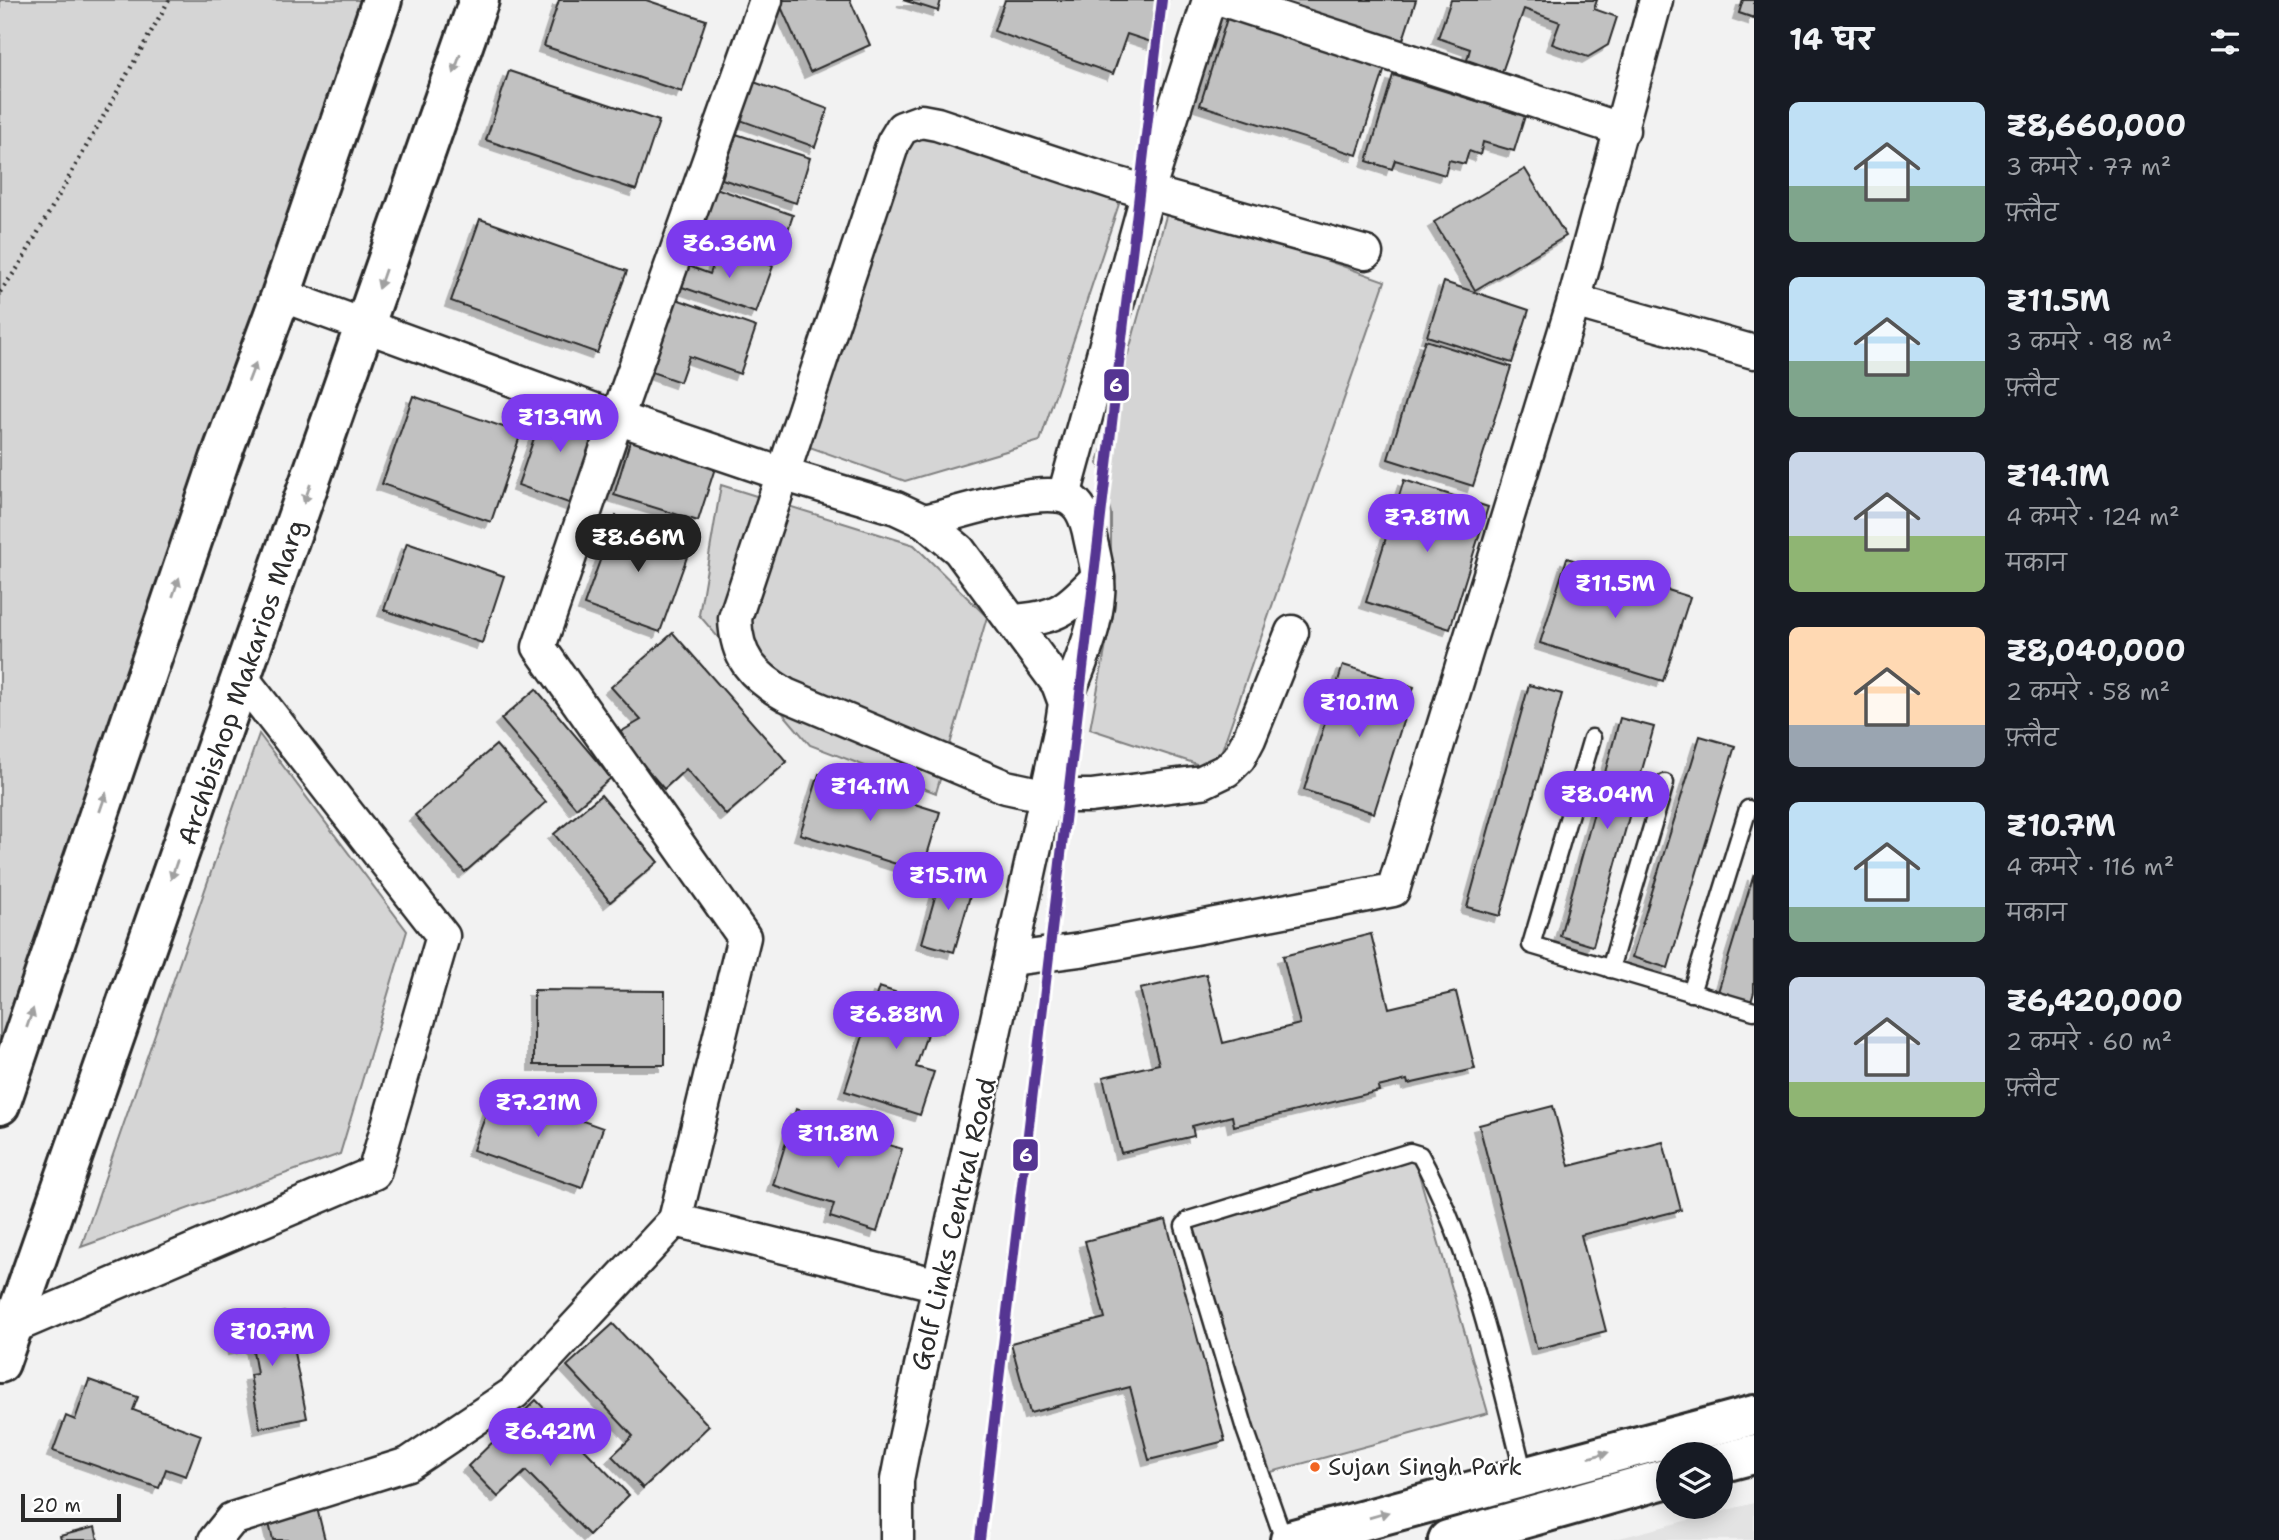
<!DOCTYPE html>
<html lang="hi">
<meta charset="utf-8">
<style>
:root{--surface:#171b24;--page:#20242c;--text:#f1f3f6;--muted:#9ea1a6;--accent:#7c3aed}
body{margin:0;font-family:"Shantell Sans","Playpen Sans Deva",sans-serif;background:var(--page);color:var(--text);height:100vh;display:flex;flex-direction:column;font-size:26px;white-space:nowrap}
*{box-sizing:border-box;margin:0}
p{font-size:23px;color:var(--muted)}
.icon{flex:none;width:38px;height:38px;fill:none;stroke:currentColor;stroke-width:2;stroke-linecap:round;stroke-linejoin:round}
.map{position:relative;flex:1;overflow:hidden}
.side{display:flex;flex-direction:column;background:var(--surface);width:525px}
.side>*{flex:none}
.tools{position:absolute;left:1656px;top:1442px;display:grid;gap:14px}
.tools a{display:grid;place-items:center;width:77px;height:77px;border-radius:50%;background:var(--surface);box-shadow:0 4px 18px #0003;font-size:35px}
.scale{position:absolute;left:21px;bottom:18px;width:100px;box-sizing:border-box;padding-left:7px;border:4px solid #2b2b2b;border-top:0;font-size:19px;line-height:24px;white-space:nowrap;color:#2b2b2b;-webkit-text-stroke:5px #fff;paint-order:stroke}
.price{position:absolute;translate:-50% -60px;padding:0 16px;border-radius:24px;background:var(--accent);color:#fff;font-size:23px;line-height:46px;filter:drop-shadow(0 2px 4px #0008)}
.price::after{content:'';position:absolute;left:50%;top:42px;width:21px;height:16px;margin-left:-10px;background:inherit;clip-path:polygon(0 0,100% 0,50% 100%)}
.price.on{background:#222;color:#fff}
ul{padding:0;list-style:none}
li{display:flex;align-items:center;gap:21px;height:175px;padding:0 35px}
li span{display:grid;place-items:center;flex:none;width:196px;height:140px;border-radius:10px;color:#555}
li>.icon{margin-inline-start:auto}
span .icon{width:84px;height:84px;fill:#fffc;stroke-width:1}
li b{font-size:30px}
h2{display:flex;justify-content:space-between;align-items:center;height:84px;padding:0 35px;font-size:30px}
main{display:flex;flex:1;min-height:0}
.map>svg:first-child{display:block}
.built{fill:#e3e3e3}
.green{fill:#d5d5d5;stroke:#808080;stroke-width:2}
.building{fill:#c1c1c1;stroke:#2b2b2b;stroke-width:2;filter:url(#shadow)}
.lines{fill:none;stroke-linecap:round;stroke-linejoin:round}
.lane-casing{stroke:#2b2b2b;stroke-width:21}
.street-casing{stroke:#2b2b2b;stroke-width:37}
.secondary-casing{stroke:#2b2b2b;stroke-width:44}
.path{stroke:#2b2b2b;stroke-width:4.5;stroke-dasharray:2 5;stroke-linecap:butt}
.lane{stroke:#fff;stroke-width:16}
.street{stroke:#fff;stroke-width:32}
.secondary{stroke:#fff;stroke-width:38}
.metro-1-casing{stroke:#fff;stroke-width:16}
.metro-1{stroke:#553592;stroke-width:10}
.oneway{fill:#a0a0a0}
.bus-dot{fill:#f26522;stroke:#fff;stroke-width:2.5}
.labels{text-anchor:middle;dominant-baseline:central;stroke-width:5;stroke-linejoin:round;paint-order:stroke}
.bus-label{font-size:24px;fill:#2b2b2b;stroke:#fff;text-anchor:start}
.street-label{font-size:26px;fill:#2b2b2b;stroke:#fff}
.line-badge{stroke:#fff;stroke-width:2.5}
.badge-label{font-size:19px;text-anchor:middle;font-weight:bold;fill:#fff}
</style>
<main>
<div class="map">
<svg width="1754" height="1540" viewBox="0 0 1754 1540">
<defs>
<filter id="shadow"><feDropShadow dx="-6" dy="6" stdDeviation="0" flood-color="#0004"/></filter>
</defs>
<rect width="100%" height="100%" fill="#f2f2f2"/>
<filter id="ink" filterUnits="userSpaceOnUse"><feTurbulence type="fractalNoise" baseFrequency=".0143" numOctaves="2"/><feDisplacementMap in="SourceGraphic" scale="14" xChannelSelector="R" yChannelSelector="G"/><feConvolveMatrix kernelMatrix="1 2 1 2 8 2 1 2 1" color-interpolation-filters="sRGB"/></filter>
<g filter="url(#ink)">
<!-- built -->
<path class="built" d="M1754,1503V1540H1612Z"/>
<!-- green -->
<g class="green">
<path d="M0,0H362L0,1059Z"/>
<path d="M909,122L1124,189L1040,441L905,481L801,444Z"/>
<path d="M1169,205L1385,281L1215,770L1090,729L1111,619V514L1098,463Z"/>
<path d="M721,485L914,545L987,617L936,793L810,745L699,615Z"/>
<path d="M259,734L407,931L340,1154L81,1247Z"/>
<path d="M1414,1157L1488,1413L1253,1477L1184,1213Z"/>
</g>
<!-- building -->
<g class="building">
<path d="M559,0H646L706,20L682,92L544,46Z"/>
<path d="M778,0H850L870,45L810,72Z"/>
<path d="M903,0H941L938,11Z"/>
<path d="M1005,0H1169L1154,43L1127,34L1113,74L994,31Z"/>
<path d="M1267,0H1416L1402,43Z"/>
<path d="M1451,0H1597L1594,9L1617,17L1608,45L1588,57L1552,44L1560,22L1524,9L1502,72L1467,60L1470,49L1438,38Z"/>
<path d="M1743,0H1754V18L1739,13Z"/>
<path d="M1229,12L1387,62L1357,155L1200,105Z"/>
<path d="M509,71L659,121L636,190L486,140Z"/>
<path d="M1393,75L1525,116L1514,151L1483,142L1480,155L1469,151L1465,164L1449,160L1445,175L1395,160L1392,169L1367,161Z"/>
<path d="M743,78L828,109L815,147L729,116Z"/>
<path d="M736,134L810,158L796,203L722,179Z"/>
<path d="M1525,169L1566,236L1475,290L1434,222Z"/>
<path d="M713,187L793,215L779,257L698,229Z"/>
<path d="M480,219L627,271L597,353L451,301Z"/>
<path d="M720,246L773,266L756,313L668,282L686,265L710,274Z"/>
<path d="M1444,282L1529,310L1512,363L1427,336Z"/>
<path d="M665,295L756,327L740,374L689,356L680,382L640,368Z"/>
<path d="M1425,340L1511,367L1473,486L1388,459Z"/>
<path d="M413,396L521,433L491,522L382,484Z"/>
<path d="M546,403L603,422L574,505L518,485Z"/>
<path d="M631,438L716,465L698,521L614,495Z"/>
<path d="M1404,480L1488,507L1450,629L1366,602Z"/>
<path d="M616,516L692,543L660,632L584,605Z"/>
<path d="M407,543L504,576L482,643L384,610Z"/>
<path d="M1567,558L1690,597L1663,681L1540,643Z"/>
<path d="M673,633L787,762L726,815L686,769L664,789L617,734L641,720L611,687Z"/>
<path d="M1343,665L1414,687L1374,813L1304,790Z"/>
<path d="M1529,685L1562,694L1500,916L1467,907Z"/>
<path d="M536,689L611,778L576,808L501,719Z"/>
<path d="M1620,718L1654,727L1593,946L1560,936Z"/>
<path d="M1700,736L1735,746L1668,968L1632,957Z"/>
<path d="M496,745L546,802L465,872L415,815Z"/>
<path d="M819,774L940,812L922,872L800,834Z"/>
<path d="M601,795L658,862L610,902L554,834Z"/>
<path d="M942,872L974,882L954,952L922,943Z"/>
<path d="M1754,874V992L1751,1002L1718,992Z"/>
<path d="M1371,934L1389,1008L1456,992L1475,1069L1408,1084L1407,1080L1378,1087L1379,1091L1234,1126L1232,1116L1192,1126L1194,1136L1121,1153L1103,1077L1159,1064L1140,989L1206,974L1223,1043L1300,1024L1283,956Z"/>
<path d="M879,987L954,1011L948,1027L931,1022L916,1067L934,1072L920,1115L845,1091Z"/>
<path d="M534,990L665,991V1065H534Z"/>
<path d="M495,1090L603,1128L582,1188L473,1150Z"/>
<path d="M1553,1106L1569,1166L1663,1142L1681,1210L1581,1235L1606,1331L1537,1349L1479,1125Z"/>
<path d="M796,1109L823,1117L821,1124L902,1149L877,1232L830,1217L834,1204L773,1185Z"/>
<path d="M1166,1220L1225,1441L1149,1460L1130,1387L1030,1413L1011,1343L1105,1318L1085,1241Z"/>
<path d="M286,1312L307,1418L260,1428L250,1375L257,1374L252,1345L234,1349L229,1323Z"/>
<path d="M613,1324L709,1426L643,1488L612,1456L633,1436L567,1366Z"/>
<path d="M89,1380L138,1397L133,1410L201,1435L186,1476L166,1469L159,1488L53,1451L66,1416L75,1420Z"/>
<path d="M536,1400L629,1495L589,1535L526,1471L498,1497L468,1466Z"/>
<path d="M317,1508L325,1540H273L268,1519Z"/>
<path d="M95,1527L98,1540H61L60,1536Z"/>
</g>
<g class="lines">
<defs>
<g id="lane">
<path d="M1592,738L1531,945L1754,1011"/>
<path d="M1610,969L1665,783"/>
<path d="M1691,993L1748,809"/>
<path d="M1284,1540L1245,1429L1184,1226L1189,1220L1410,1152L1420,1155C1472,1250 1498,1370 1524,1475"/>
</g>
<g id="street">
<path d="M766,0L617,418L539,647L744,937L675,1220L939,1285"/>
<path d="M1224,0L1623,130"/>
<path d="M281,295L617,418L782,474L896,508L924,521L959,550L1058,684L1065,703L1062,723L904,1444L897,1480V1540"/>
<path d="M1574,301L1754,352"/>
<path d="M1064,496L1148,192L1209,0"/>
<path d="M924,521C960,513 1026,490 1061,496C1080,499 1087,521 1090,537C1094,556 1100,576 1098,595C1096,632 1077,669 1065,703"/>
<path d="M1013,621C1058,618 1068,609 1098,577"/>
<path d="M1292,632L1249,739L1239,758L1227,770L1202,782L1091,796H1048L1006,787L786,695C753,676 736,658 735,618L893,143L902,128L921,121L937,124L1112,182L1366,253"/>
<path d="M1012,959L1080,950L1393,890L1574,301L1656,0"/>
<path d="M13,1327L374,1173L443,936L242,678"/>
<path d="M215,1540L232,1519L408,1464L514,1393L675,1220"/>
</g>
<g id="secondary">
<path d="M0,1105L220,459L281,295L382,0"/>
<path d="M0,1363L479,0"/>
<path d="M1720,1463L1754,1454"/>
<path d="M1290,1540L1754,1415"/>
<path d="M1448,1540L1668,1478"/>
</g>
</defs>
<!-- lane casing -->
<use href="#lane" class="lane-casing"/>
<!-- street casing -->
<use href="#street" class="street-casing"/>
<!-- secondary casing -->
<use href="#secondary" class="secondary-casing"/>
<!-- path -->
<path class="path" d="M0,292L19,266L169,0"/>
<!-- lane -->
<use href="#lane" class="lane"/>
<!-- street -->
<use href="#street" class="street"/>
<!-- secondary -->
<use href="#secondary" class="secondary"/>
<defs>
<path id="metro-1" d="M980,1540L1162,0"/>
</defs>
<!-- metro-1 casing -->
<use href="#metro-1" class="metro-1-casing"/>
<!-- metro-1 -->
<use href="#metro-1" class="metro-1"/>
</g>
<!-- one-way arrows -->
<defs><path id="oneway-solid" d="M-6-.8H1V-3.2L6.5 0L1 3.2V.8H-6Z" transform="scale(1.75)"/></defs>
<g class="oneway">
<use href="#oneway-solid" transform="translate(457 64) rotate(109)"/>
<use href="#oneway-solid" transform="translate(382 279) rotate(109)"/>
<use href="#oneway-solid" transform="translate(252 372) rotate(-69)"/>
<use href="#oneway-solid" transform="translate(307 494) rotate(109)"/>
<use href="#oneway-solid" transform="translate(176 587) rotate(-71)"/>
<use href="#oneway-solid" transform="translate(103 802) rotate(-71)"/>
<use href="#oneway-solid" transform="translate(174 870) rotate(109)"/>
<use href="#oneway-solid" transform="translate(30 1018) rotate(-71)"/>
<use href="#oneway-solid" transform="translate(1599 1455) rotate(-15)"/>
<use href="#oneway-solid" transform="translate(1379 1515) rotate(-16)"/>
</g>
</g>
<!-- markers -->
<circle class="bus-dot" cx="1315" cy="1467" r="6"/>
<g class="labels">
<!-- bus labels -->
<g class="bus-label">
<text x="1328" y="1467">Sujan Singh Park</text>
</g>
<!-- street labels -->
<g class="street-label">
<text transform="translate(241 682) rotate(-71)">Archbishop Makarios Marg</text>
<text transform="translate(953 1224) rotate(-77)">Golf Links Central Road</text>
</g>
</g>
<g class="line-badge">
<rect x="1103" y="368" width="27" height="34" rx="7" fill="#553592"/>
<rect x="1012" y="1138" width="27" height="34" rx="7" fill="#553592"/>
</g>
<g class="badge-label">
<text x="1116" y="392">6</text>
<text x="1026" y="1162">6</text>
</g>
</svg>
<div class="tools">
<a><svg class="icon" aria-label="layers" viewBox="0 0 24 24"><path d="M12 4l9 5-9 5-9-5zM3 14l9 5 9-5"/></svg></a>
</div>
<div class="scale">20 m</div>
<b class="price" style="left:729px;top:280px">₹6.36M</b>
<b class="price" style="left:560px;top:454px">₹13.9M</b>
<b class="price" style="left:1427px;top:554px">₹7.81M</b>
<b class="price on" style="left:638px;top:574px">₹8.66M</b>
<b class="price" style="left:1615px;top:620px">₹11.5M</b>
<b class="price" style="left:1359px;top:739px">₹10.1M</b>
<b class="price" style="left:870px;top:823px">₹14.1M</b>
<b class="price" style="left:1607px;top:831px">₹8.04M</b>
<b class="price" style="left:948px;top:912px">₹15.1M</b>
<b class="price" style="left:896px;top:1051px">₹6.88M</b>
<b class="price" style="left:538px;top:1139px">₹7.21M</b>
<b class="price" style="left:838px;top:1170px">₹11.8M</b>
<b class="price" style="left:272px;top:1368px">₹10.7M</b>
<b class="price" style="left:550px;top:1468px">₹6.42M</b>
</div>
<section class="side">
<h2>14 घर<svg class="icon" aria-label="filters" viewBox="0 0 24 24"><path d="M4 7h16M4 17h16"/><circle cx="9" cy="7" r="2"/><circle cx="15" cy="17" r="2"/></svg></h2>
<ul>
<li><span style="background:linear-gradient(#bfe0f5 60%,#7fa58c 0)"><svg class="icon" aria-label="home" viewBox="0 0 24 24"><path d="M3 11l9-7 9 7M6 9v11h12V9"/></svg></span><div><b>₹8,660,000</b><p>3 कमरे · 77 m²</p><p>फ़्लैट</p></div></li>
<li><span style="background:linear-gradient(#bfe0f5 60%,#7fa58c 0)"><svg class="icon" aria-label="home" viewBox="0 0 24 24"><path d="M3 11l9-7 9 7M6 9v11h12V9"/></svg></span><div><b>₹11.5M</b><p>3 कमरे · 98 m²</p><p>फ़्लैट</p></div></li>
<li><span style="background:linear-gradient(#c9d6e8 60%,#8fb573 0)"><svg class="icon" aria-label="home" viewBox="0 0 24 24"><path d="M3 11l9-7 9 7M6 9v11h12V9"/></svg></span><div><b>₹14.1M</b><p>4 कमरे · 124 m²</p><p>मकान</p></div></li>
<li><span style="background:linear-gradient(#ffd9b3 70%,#9aa5b1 0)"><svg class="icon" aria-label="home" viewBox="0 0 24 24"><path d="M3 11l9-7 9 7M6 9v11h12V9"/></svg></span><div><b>₹8,040,000</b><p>2 कमरे · 58 m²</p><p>फ़्लैट</p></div></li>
<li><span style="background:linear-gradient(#bfe0f5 75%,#7fa58c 0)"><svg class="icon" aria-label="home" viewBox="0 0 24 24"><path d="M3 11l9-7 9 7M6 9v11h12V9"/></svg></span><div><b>₹10.7M</b><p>4 कमरे · 116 m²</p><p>मकान</p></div></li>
<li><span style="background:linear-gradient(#c9d6e8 75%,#8fb573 0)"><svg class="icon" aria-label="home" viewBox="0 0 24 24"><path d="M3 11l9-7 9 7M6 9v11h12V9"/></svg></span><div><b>₹6,420,000</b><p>2 कमरे · 60 m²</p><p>फ़्लैट</p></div></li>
</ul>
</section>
</main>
